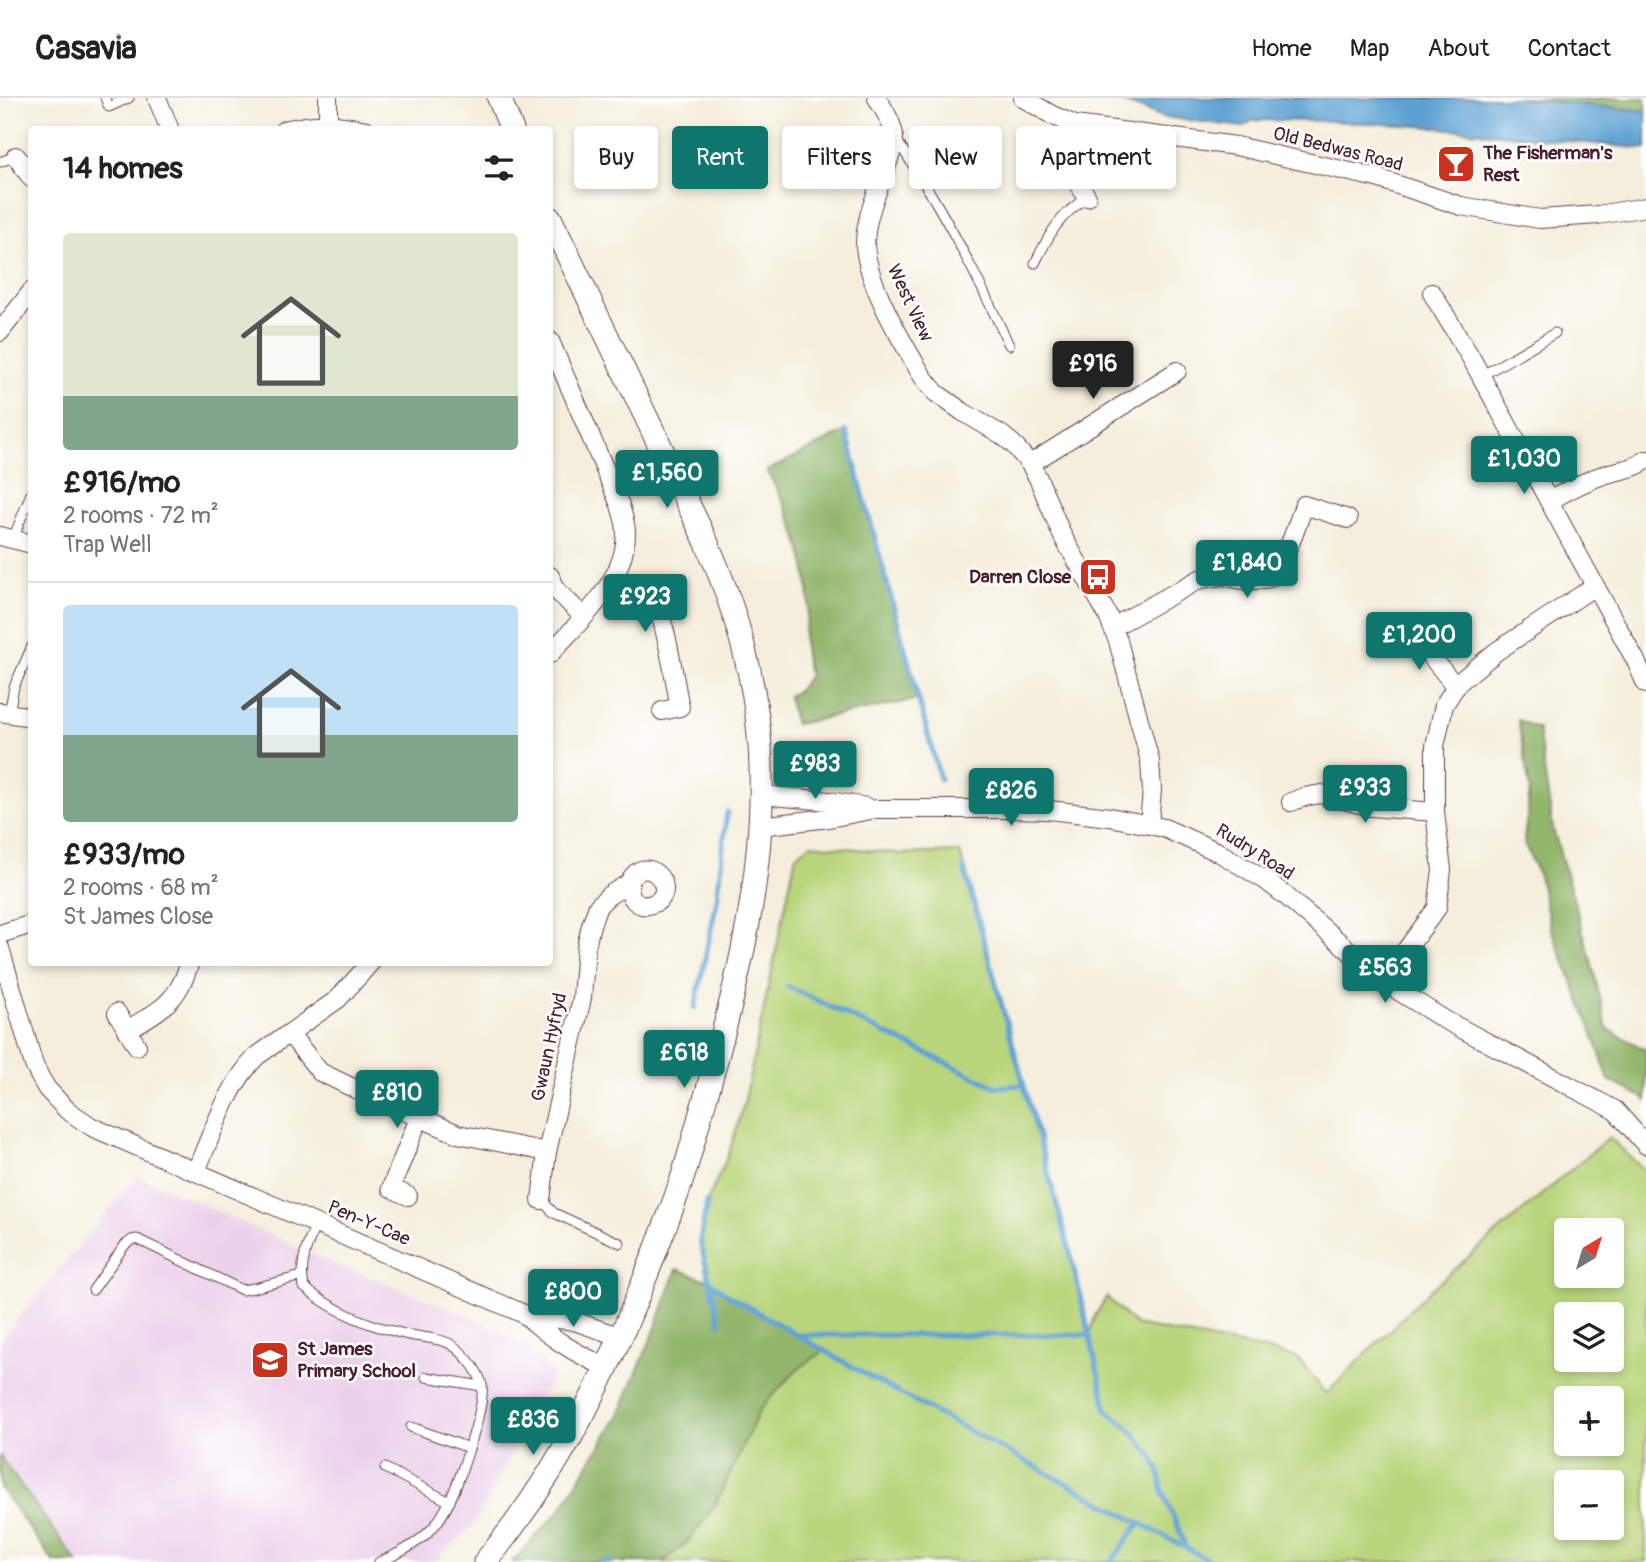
<!DOCTYPE html>
<meta charset="utf-8">
<style>
:root{--surface:#fff;--page:#f2f2f2;--text:#222;--muted:#767676;--line:#e0e0e0;--accent:#0f766e}
body{margin:0;font-family:Pangolin,sans-serif;background:var(--page);color:var(--text);height:100vh;display:flex;flex-direction:column;font-size:26px;white-space:nowrap}
*{box-sizing:border-box;margin:0}
p{font-size:23px;color:var(--muted)}
.icon{flex:none;width:38px;height:38px;fill:none;stroke:currentColor;stroke-width:2;stroke-linecap:round;stroke-linejoin:round}
.map{position:relative;flex:1;overflow:hidden}
.drawer{position:absolute;left:28px;top:28px;width:525px;height:840px;display:flex;flex-direction:column;background:var(--surface);border-radius:7px;box-shadow:0 4px 10px #0003}
.drawer>*{flex:none}
.hud{position:absolute;left:574px;top:28px;width:665px;height:63px;display:flex;gap:14px}
.needle{width:46px;rotate:38deg}
.buttons{position:absolute;left:1554px;top:1120px;display:grid;gap:14px}
.buttons a{display:grid;place-items:center;width:70px;height:70px;border-radius:7px;background:var(--surface);box-shadow:0 4px 10px #0003;font-size:35px}
.price{position:absolute;translate:-50% -60px;padding:0 16px;border-radius:7px;background:var(--accent);color:#fff;font-size:23px;line-height:46px;filter:drop-shadow(0 2px 4px #0008)}
.price::after{content:'';position:absolute;left:50%;top:42px;width:21px;height:16px;margin-left:-10px;background:inherit;clip-path:polygon(0 0,100% 0,50% 100%)}
.price.selected{background:#222;color:#fff}
ul{padding:0;list-style:none}
li{display:grid;align-content:center;gap:14px;height:371px;padding:0 35px}
li+li{border-top:2px solid var(--line)}
li span{display:grid;place-items:center;height:217px;border-radius:7px;color:#555}
li>.icon{margin-inline-start:auto}
span .icon{width:126px;height:126px;fill:#fffc;stroke-width:1}
li b{font-size:30px}
h2{display:flex;justify-content:space-between;align-items:center;height:84px;padding:0 35px;font-size:30px}
.chip{padding:0 24px;border-radius:7px;background:var(--surface);box-shadow:0 4px 10px #0003;font-size:24px;line-height:63px}
.chip.selected{background:var(--accent);color:#fff}
header{display:flex;align-items:center;gap:42px;box-sizing:border-box;height:98px;padding:0 35px;background:var(--surface);border-bottom:2px solid var(--line)}
header strong{font-size:33px}
nav{display:flex;gap:38px;margin-inline-start:auto;font-size:24px}
.map>svg:first-child{display:block}
.built{fill:#ecd1ea}
.green{fill:#b9d57c;stroke:#827a54;stroke-width:2;fill-rule:evenodd}
.forest{fill:#92b66c;stroke:#6e6a4c;stroke-width:2}
.water{fill:#5da1d2;stroke:#54607e;stroke-width:2}
.lines{fill:none;stroke-linecap:round;stroke-linejoin:round}
.stream{stroke:#5da1d2;stroke-width:5}
.service-casing{stroke:#643e45;stroke-width:11}
.minor-casing{stroke:#643e45;stroke-width:20}
.tertiary-casing{stroke:#643e45;stroke-width:25}
.service{stroke:#fff;stroke-width:9}
.minor{stroke:#fff;stroke-width:18}
.tertiary{stroke:#fff;stroke-width:23}
.labels{text-anchor:middle;dominant-baseline:central;stroke-width:5;stroke-linejoin:round;paint-order:stroke}
.street-label{font-size:19px;fill:#4a1f2b;stroke:#fff}
.poi-label{font-size:19px;font-weight:bold;fill:#4a1f2b;stroke:#fff;text-anchor:start}
</style>
<header>
<strong>Casavia</strong>
<nav><a>Home</a><a>Map</a><a>About</a><a>Contact</a></nav>
</header>
<div class="map">
<svg width="1646" height="1464" viewBox="0 0 1646 1464">
<rect width="100%" height="100%" fill="#fff"/>
<filter id="ink" filterUnits="userSpaceOnUse"><feTurbulence type="fractalNoise" baseFrequency=".0143" numOctaves="2"/><feDisplacementMap in="SourceGraphic" scale="14" xChannelSelector="R" yChannelSelector="G"/><feConvolveMatrix kernelMatrix="1 2 1 2 8 2 1 2 1" color-interpolation-filters="sRGB"/></filter>
<filter id="wash" filterUnits="userSpaceOnUse"><feTurbulence type="fractalNoise" baseFrequency=".00686" numOctaves="4" result="noise"/><feDisplacementMap in="SourceGraphic" scale="28" xChannelSelector="R" yChannelSelector="G"/><feGaussianBlur stdDeviation="1.57" result="paint"/><feColorMatrix in="noise" values="0 0 0 0 0 0 0 0 0 0 0 0 0 0 0 0 0 1.4 0 .05"/><feComposite in="paint" operator="in"/></filter>
<g filter="url(#wash)">
<rect width="100%" height="100%" fill="#f4eedb"/>
<!-- built -->
<path class="built" d="M138,1078L334,1166L471,1218L526,1248L554,1276L473,1427L438,1461L426,1464H77L0,1358V1242Z"/>
<!-- green -->
<path class="green" d="M811,746L903,756L960,754L1071,1158L1090,1235L1096,1216L1107,1199L1135,1227L1271,1253L1297,1260L1313,1279L1326,1296L1430,1192L1609,1039L1646,1074V1464H663L689,1442L715,1407L760,1311L795,1273L823,1253L728,1197L709,1183L700,1143L707,1104L728,1058L744,1006L796,757ZM1566,1132H1612V1178H1566ZM1566,1216H1612V1262H1566ZM1566,1300H1612V1346H1566ZM1566,1384H1612V1430H1566Z"/>
<!-- forest -->
<g class="forest">
<path d="M1514,0H1646V13L1523,1Z"/>
<path d="M846,333L919,601L795,626L788,598L799,592L809,577C806,564 803,552 804,539C805,526 810,514 809,501C807,454 790,413 767,373Z"/>
<path d="M1518,622L1538,631L1553,731L1591,862L1607,931L1646,952V1003L1644,1000L1609,982L1590,927L1551,831L1539,778L1524,744L1530,691Z"/>
<path d="M677,1171L709,1183L728,1197L824,1253L795,1273L760,1311L715,1407L689,1442L663,1464H512L559,1414L618,1319L654,1234Z"/>
<path d="M0,1358L6,1367L77,1464H54L0,1390Z"/>
</g>
<!-- water -->
<path class="water" d="M1113,0H1514L1646,13V51L1420,28L1327,23L1253,22L1243,29L1163,19Z"/>
<g class="lines">
<!-- stream -->
<g class="stream">
<path d="M846,333L940,681"/>
<path d="M964,770L1071,1158L1107,1313L1129,1330L1150,1355L1159,1371L1162,1392L1187,1451"/>
<path d="M787,888L996,989L1023,987"/>
<path d="M695,910L717,802L727,714"/>
<path d="M707,1104L700,1143L720,1225"/>
<path d="M709,1183L728,1197L875,1282L1212,1464"/>
<path d="M800,1237H1090"/>
<path d="M603,1464H611"/>
<path d="M1111,1464L1140,1425"/>
</g>
</g>
</g>
<g filter="url(#ink)">
<g class="lines">
<defs>
<g id="service">
<path d="M105,0L109,9L129,0"/>
<path d="M895,40C940,105 976,175 1009,247"/>
<path d="M0,64L16,58"/>
<path d="M1035,165C1050,135 1058,119 1087,99"/>
<path d="M1481,278L1555,235"/>
<path d="M13,441L32,393"/>
<path d="M9,615L14,589L32,548"/>
<path d="M541,1102L554,1115L620,1145"/>
<path d="M316,1126C307,1147 299,1166 304,1189C325,1207 352,1220 379,1229C387,1231 396,1234 404,1236C438,1243 449,1236 473,1268C477,1274 481,1280 482,1287C485,1305 469,1351 463,1369C446,1421 431,1443 379,1464"/>
<path d="M93,1192L125,1147L132,1142L137,1141L242,1192L254,1190L302,1178"/>
<path d="M426,1279L482,1288"/>
<path d="M411,1329L469,1350"/>
<path d="M385,1370L450,1404"/>
</g>
<g id="minor">
<path d="M157,0L170,32"/>
<path d="M328,0V26"/>
<path d="M877,0C884,12 893,25 894,39C894,50 889,60 886,70C877,95 865,120 865,147C867,186 903,245 923,279L936,295L963,314L1002,337L1013,346L1030,366L1038,380L1063,439L1107,516L1118,543L1150,663L1152,693L1149,726"/>
<path d="M1023,0L1052,17L1075,27L1236,48L1377,80L1461,108L1540,121L1598,117L1646,109"/>
<path d="M1075,27C1073,37 1068,51 1069,62C1070,75 1080,88 1087,99"/>
<path d="M284,32C311,25 339,25 366,32"/>
<path d="M16,58L32,81"/>
<path d="M1432,195L1470,258L1636,563L1646,586"/>
<path d="M0,234L32,193"/>
<path d="M550,243L620,407C622,415 626,425 626,434C626,484 580,522 550,556"/>
<path d="M1030,366L1177,273"/>
<path d="M1549,403C1568,392 1588,381 1610,375C1624,371 1634,371 1646,362"/>
<path d="M0,438L32,446"/>
<path d="M550,478L557,493L583,518"/>
<path d="M615,479C627,485 642,491 653,502C665,515 675,587 680,609L662,613"/>
<path d="M1113,529L1200,481L1223,478L1247,483L1270,480C1287,458 1295,434 1304,407L1348,421"/>
<path d="M1412,535L1456,589"/>
<path d="M1424,550L1442,535"/>
<path d="M0,614L32,619"/>
<path d="M761,697L830,703L866,709"/>
<path d="M1291,704L1304,699L1321,696L1371,709L1435,714"/>
<path d="M760,728L829,720L876,711H1011L1049,712L1110,719L1164,730L1218,754L1265,782L1286,798L1368,869L1397,892L1445,922L1615,1012L1646,1047"/>
<path d="M0,836L32,826"/>
<path d="M0,850L34,967L40,979L47,991L67,1012L92,1029L524,1216C551,1240 574,1255 606,1269"/>
<path d="M1384,882L1437,810L1442,772L1435,714V648L1444,607L1458,585L1497,553L1595,488"/>
<path d="M117,915L137,948"/>
<path d="M127,932C145,921 168,910 179,890C184,882 187,873 190,864"/>
<path d="M290,936L320,974L374,1000L458,1036L547,1054"/>
<path d="M196,1073C212,1036 228,987 257,958L338,901L371,864"/>
<path d="M408,1098L391,1090L419,1020"/>
<path d="M541,1102L547,1054L582,900L586,849L591,827L598,808L608,798L629,785C628,798 637,812 652,806C683,795 646,749 629,785"/>
<path d="M524,1216L574,1223L621,1239"/>
</g>
<g id="tertiary">
<path d="M499,0L512,32"/>
<path d="M485,1464C563,1371 615,1261 657,1149C665,1128 673,1108 680,1087C690,1058 697,1027 706,998C738,885 768,767 760,648C755,576 735,509 706,443L550,120"/>
</g>
</defs>
<!-- service casing -->
<use href="#service" class="service-casing"/>
<!-- minor casing -->
<use href="#minor" class="minor-casing"/>
<!-- tertiary casing -->
<use href="#tertiary" class="tertiary-casing"/>
<!-- service -->
<use href="#service" class="service"/>
<!-- minor -->
<use href="#minor" class="minor"/>
<!-- tertiary -->
<use href="#tertiary" class="tertiary"/>
</g>
</g>
<!-- icons -->
<defs>
<symbol id="bar-square" viewBox="-11 -11 22 22"><rect x="-9" y="-9" width="18" height="18" rx="4" fill="#c8321e" stroke="#fff"/><path d="M-6-5H6L.8 .8V4.5H3.5V6h-7V4.5H-.8V.8Z" fill="#fff"/></symbol>
<symbol id="bus-square" viewBox="-11 -11 22 22"><rect x="-9" y="-9" width="18" height="18" rx="4" fill="#c8321e" stroke="#fff"/><path d="M-5-6H5V4H4V6H2V4H-2V6H-4V4H-5ZM-3.5-4V0h7V-4ZM-3.5 1.2v1.5H-2V1.2ZM2 1.2v1.5H3.5V1.2Z" fill="#fff"/></symbol>
<symbol id="school-square" viewBox="-11 -11 22 22"><rect x="-9" y="-9" width="18" height="18" rx="4" fill="#c8321e" stroke="#fff"/><path d="M0-5L7-2L0 1L-7-2ZM-4 1L0 2.5L4 1V4Q0 6-4 4Z" fill="#fff"/></symbol>
</defs>
<g fill-rule="evenodd">
<use href="#bar-square" x="1434" y="44" width="44" height="44"/>
<use href="#bus-square" x="1076" y="457" width="44" height="44"/>
<use href="#school-square" x="248" y="1240" width="44" height="44"/>
</g>
<g class="labels">
<!-- street labels -->
<g class="street-label">
<text transform="translate(1338 51) rotate(14)">Old Bedwas Road</text>
<text transform="translate(910 205) rotate(65)">West View</text>
<text transform="translate(1255 754) rotate(32)">Rudry Road</text>
<text transform="translate(549 949) rotate(-78)">Gwaun Hyfryd</text>
<text transform="translate(369 1125) rotate(23)">Pen-Y-Cae</text>
</g>
<!-- poi labels -->
<g class="poi-label">
<text x="1483" y="55">The Fisherman's<tspan x="1483" dy="22">Rest</tspan></text>
<text x="1071" y="479" text-anchor="end">Darren Close</text>
<text x="297" y="1251">St James<tspan x="297" dy="22">Primary School</tspan></text>
</g>
</g>
</svg>
<div class="buttons">
<a><svg class="needle" viewBox="-14 -14 28 28"><path d="M0-13l5 13h-10z" fill="#e53935"/><path d="M0 13l5-13h-10z" fill="#767676"/></svg></a>
<a><svg class="icon" aria-label="layers" viewBox="0 0 24 24"><path d="M12 4l9 5-9 5-9-5zM3 14l9 5 9-5"/></svg></a>
<a>+</a>
<a>−</a>
</div>
<b class="price selected" style="left:1093px;top:303px">£916</b>
<b class="price" style="left:1524px;top:398px">£1,030</b>
<b class="price" style="left:667px;top:412px">£1,560</b>
<b class="price" style="left:1247px;top:502px">£1,840</b>
<b class="price" style="left:645px;top:536px">£923</b>
<b class="price" style="left:1419px;top:574px">£1,200</b>
<b class="price" style="left:815px;top:703px">£983</b>
<b class="price" style="left:1365px;top:727px">£933</b>
<b class="price" style="left:1011px;top:730px">£826</b>
<b class="price" style="left:1385px;top:907px">£563</b>
<b class="price" style="left:684px;top:992px">£618</b>
<b class="price" style="left:397px;top:1032px">£810</b>
<b class="price" style="left:573px;top:1231px">£800</b>
<b class="price" style="left:533px;top:1359px">£836</b>
<div class="hud">
<a class="chip">Buy</a>
<a class="chip selected">Rent</a>
<a class="chip">Filters</a>
<a class="chip">New</a>
<a class="chip">Apartment</a>
</div>
<section class="drawer">
<h2>14 homes<svg class="icon" aria-label="filters" viewBox="0 0 24 24"><path d="M4 7h16M4 17h16"/><circle cx="9" cy="7" r="2"/><circle cx="15" cy="17" r="2"/></svg></h2>
<ul>
<li><span style="background:linear-gradient(#dfe7d0 75%,#7fa58c 0)"><svg class="icon" aria-label="home" viewBox="0 0 24 24"><path d="M3 11l9-7 9 7M6 9v11h12V9"/></svg></span><div><b>£916/mo</b><p>2 rooms · 72 m²</p><p>Trap Well</p></div></li>
<li><span style="background:linear-gradient(#bfe0f5 60%,#7fa58c 0)"><svg class="icon" aria-label="home" viewBox="0 0 24 24"><path d="M3 11l9-7 9 7M6 9v11h12V9"/></svg></span><div><b>£933/mo</b><p>2 rooms · 68 m²</p><p>St James Close</p></div></li>
</ul>
</section>
</div>
